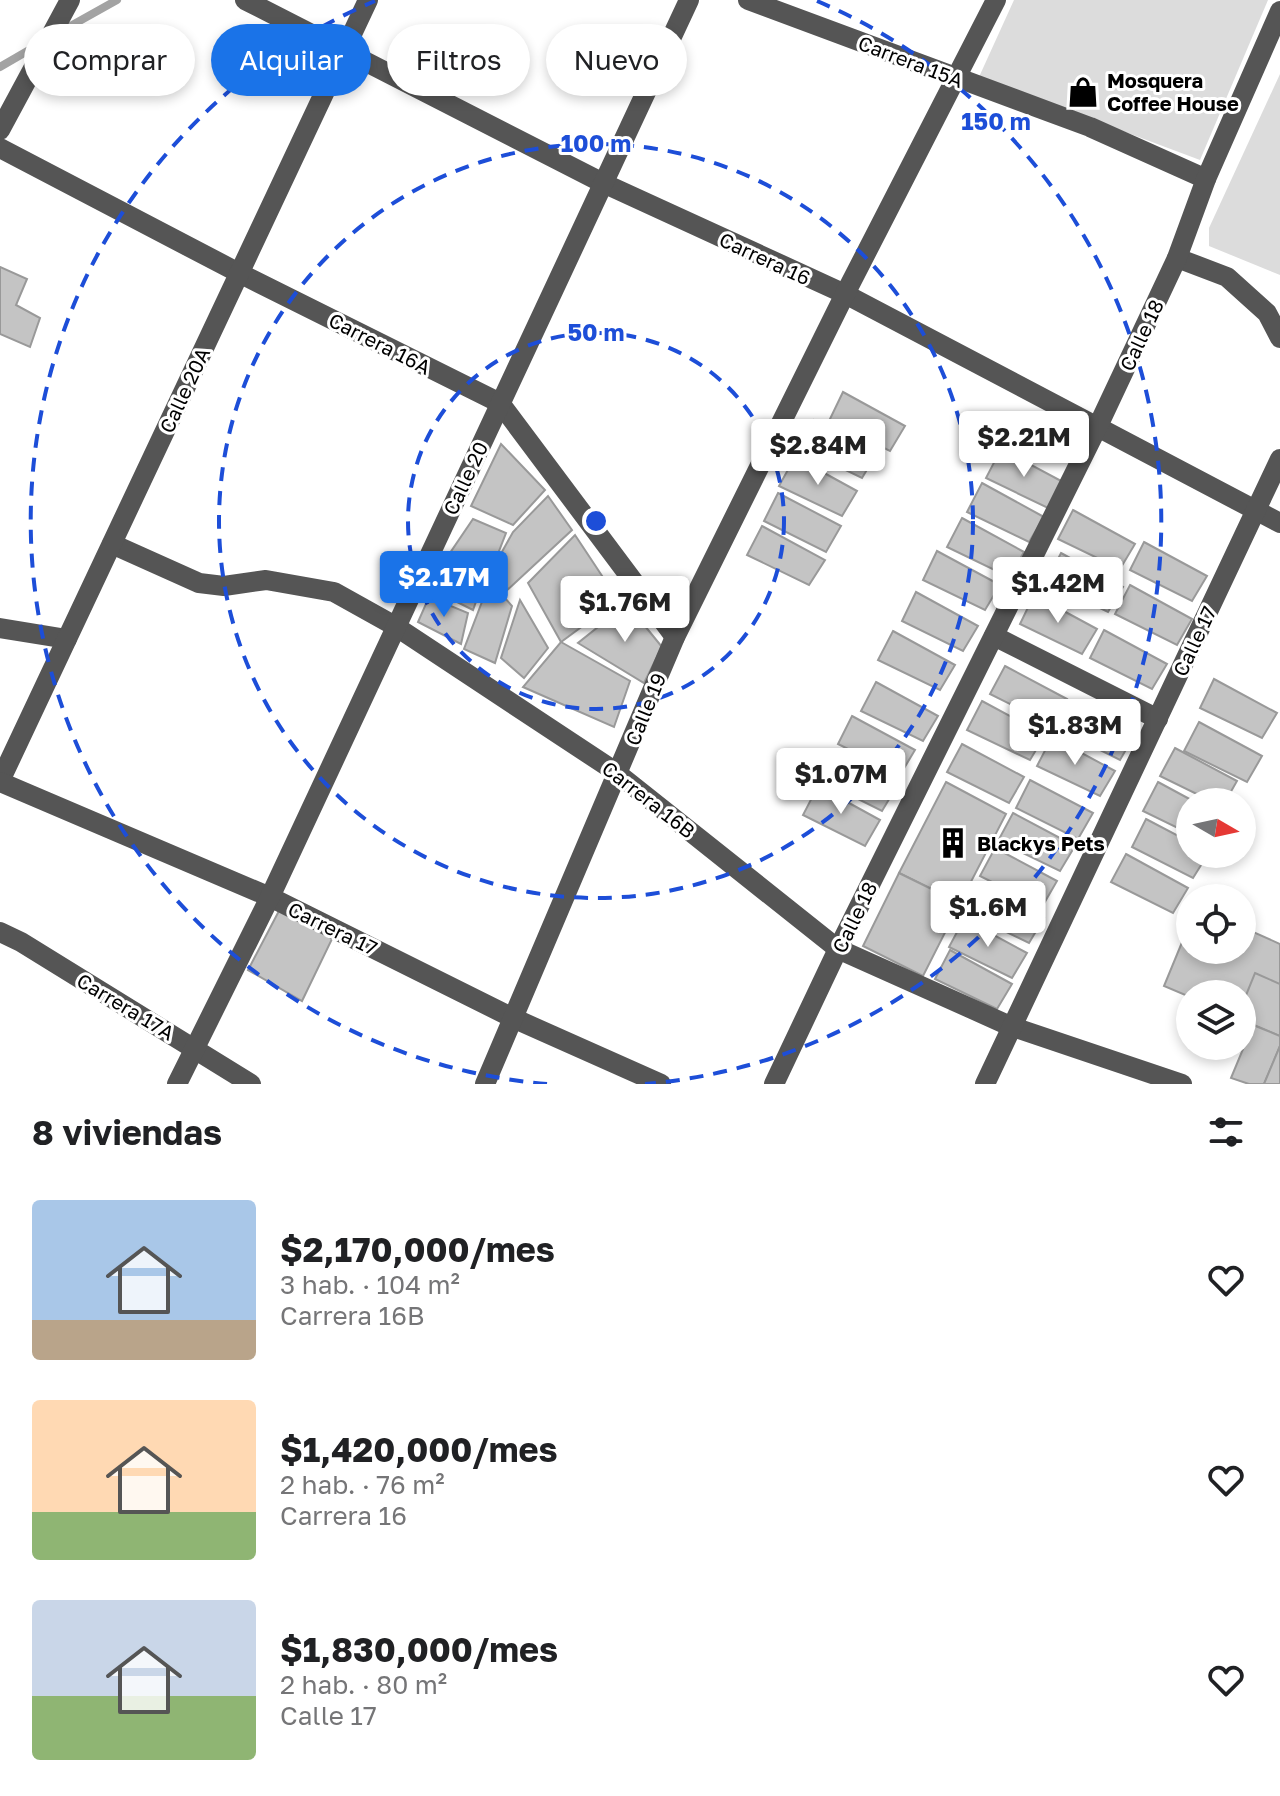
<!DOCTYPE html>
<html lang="es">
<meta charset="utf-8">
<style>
:root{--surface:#fff;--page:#f6f6f6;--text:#202124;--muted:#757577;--accent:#1a73e8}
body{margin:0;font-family:"Golos Text",sans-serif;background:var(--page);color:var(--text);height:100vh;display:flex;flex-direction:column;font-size:30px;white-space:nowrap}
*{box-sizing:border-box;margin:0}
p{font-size:26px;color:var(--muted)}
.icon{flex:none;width:44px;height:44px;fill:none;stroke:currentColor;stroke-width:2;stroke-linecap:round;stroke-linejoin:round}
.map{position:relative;height:1084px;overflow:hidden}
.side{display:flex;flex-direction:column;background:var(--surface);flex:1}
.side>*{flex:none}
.banner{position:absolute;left:24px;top:24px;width:800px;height:72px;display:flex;gap:16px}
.needle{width:52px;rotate:99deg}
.fabs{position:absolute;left:1176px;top:788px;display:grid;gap:16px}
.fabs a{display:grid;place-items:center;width:80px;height:80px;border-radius:50%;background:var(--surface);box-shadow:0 4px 12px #0003;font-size:40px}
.price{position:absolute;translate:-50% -68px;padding:0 18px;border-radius:8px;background:#fff;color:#222;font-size:26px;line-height:52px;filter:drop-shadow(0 2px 4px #0008)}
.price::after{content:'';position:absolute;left:50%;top:48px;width:24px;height:18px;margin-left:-12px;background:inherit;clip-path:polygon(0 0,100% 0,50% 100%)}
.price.on{background:var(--accent);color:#fff}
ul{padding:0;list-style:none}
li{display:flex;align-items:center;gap:24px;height:200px;padding:0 32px}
li span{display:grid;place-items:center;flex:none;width:224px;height:160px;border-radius:8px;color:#555}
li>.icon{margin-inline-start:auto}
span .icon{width:96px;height:96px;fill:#fffc;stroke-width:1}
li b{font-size:34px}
h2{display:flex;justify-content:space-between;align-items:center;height:96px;padding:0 32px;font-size:34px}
.pill{padding:0 28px;border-radius:36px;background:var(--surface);box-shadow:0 4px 12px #0003;font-size:28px;line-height:72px}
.pill.on{background:var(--accent);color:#fff}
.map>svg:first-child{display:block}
.green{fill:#dcdcdc}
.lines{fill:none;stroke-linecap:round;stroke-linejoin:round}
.stream{stroke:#a3a3a3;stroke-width:8}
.building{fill:#c4c4c4;stroke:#999;stroke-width:2}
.minor{stroke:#555;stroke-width:20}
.ring{fill:none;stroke:#1d4ed8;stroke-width:4;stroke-dasharray:14 10}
.labels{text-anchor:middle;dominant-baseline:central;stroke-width:6;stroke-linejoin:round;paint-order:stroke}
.street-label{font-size:20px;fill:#000;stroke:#fff}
.poi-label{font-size:20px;font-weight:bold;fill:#000;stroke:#fff;text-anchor:start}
.centre{fill:#1d4ed8;stroke:#fff;stroke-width:4}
.ring-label{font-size:24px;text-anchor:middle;font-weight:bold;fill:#1d4ed8;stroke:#fff;stroke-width:6;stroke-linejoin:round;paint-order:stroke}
</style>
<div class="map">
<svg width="1280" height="1084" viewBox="0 0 1280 1084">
<rect width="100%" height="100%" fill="#fff"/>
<!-- green -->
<g class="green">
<path d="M1014,0H1268L1200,160L979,77Z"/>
<path d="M1280,74V275L1209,246V228Z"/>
</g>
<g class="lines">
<!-- stream -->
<g class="stream">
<path d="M58,33L117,0"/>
<path d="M0,67L43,42"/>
</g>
</g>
<!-- building -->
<g class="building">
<path d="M0,267L27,279L16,305L40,318L30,347L0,334Z"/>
<path d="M843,392L905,426L890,451L829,421Z"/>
<path d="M814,420L877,453L862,478L800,448Z"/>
<path d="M501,444L545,490L513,525L471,506Z"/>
<path d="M1001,449L1063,482L1048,508L986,478Z"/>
<path d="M795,457L857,491L842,516L779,486Z"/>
<path d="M982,483L1044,517L1029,542L967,512Z"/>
<path d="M778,493L841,526L826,552L764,521Z"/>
<path d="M548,496L572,530L504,593L493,568L513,532Z"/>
<path d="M1073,510L1135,544L1120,569L1058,539Z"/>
<path d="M962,518L1024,552L1009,577L947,547Z"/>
<path d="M473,519L506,533L490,574L450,553Z"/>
<path d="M762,526L825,560L809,585L747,555Z"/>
<path d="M575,535L618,600L561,642L528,583Z"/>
<path d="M1144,542L1207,576L1192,601L1130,570Z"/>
<path d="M937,551L1000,585L985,610L923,580Z"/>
<path d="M1061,553L1123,587L1108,612L1046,582Z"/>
<path d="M452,563L484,579L473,610L431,589Z"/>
<path d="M490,581L512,606L495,663L464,649Z"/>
<path d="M1130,585L1192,619L1177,645L1115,614Z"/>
<path d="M916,592L978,626L963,651L902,621Z"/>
<path d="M1034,595L1097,629L1082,654L1020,624Z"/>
<path d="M429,597L468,613L461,644L418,622Z"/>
<path d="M520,600L548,648L524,678L501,658Z"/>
<path d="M627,604L662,647L644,683L578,643Z"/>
<path d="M1104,630L1167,664L1152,689L1090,658Z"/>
<path d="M893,631L955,665L940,690L878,660Z"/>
<path d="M561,642L630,681L614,727L523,687Z"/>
<path d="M1005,666L1067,699L1052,725L990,694Z"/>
<path d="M1214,679L1277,713L1262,738L1200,708Z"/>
<path d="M876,682L938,716L923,741L861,711Z"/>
<path d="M982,701L1045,735L1030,760L967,730Z"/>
<path d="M1073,701L1135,734L1120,760L1058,729Z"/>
<path d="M852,716L915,750L900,775L838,744Z"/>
<path d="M1199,722L1262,756L1247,782L1184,751Z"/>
<path d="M1052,737L1115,771L1100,796L1037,766Z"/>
<path d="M962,744L1024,777L1009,803L947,772Z"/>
<path d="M1175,748L1237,781L1225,802H1213L1160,776Z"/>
<path d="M835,752L897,786L882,811L820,780Z"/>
<path d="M1030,780L1093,813L1078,839L1016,808Z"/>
<path d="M946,782L1006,814L960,903L899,873Z"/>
<path d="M1158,782L1195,802H1190V834L1143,811Z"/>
<path d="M818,786L880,820L865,846L803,815Z"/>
<path d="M1013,813L1075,846L1060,871L998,841Z"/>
<path d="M1146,819L1190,842V854H1208L1193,878L1132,847Z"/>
<path d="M995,848L1057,881L1042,907L980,876Z"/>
<path d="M1126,854L1188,888L1173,913L1111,882Z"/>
<path d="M899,873L960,903L923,976L863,946Z"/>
<path d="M982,885L1044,918L1029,943L967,913Z"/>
<path d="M280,909L332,939L302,1001L248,970Z"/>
<path d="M964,919L1027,953L1012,978L949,947Z"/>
<path d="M1190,923V950H1242V927L1280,944V1036L1242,1020V994H1190V997L1164,986Z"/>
<path d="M950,950L1012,984L997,1009L935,979Z"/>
<path d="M1255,973L1280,984V1036L1242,1020V1005Z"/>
<path d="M1253,1025L1280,1036V1046L1264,1084H1249L1231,1078Z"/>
<path d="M1280,1046V1084H1264Z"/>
</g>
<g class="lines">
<!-- minor -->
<g class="minor">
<path d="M245,0L603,183L845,294L1280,523"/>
<path d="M748,0L1090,127L1206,179"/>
<path d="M0,130L70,0"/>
<path d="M0,148L239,273L500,403L675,637"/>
<path d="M1177,258L1227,277L1267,313L1280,338"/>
<path d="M112,544L199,583L224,586L266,580L334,592L395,626L613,770L838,949L1010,1026L1182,1084"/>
<path d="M0,628L67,639"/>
<path d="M994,636L1158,719"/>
<path d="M0,781L368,0"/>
<path d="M0,782L270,897L513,1018L661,1084"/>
<path d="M0,932L21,942L251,1084"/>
<path d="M177,1084L270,897L689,0"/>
<path d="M485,1084L675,637L845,294L996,0"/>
<path d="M774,1084L838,949L1098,426L1177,258L1206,179L1280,11"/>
<path d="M985,1084L1280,459"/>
</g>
</g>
<!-- distance rings -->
<g class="ring">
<circle cx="596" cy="521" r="188"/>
<circle cx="596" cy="521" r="377"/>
<path d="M547 1084A565 565 0 0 1 375 1M817 1A565 565 0 0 1 645 1084"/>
</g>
<!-- icons -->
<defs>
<symbol id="shop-bare" viewBox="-9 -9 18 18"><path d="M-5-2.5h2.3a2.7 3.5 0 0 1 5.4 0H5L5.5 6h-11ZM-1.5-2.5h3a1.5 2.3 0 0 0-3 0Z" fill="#000" stroke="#fff" stroke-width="2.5" paint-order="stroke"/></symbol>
<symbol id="building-bare" viewBox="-9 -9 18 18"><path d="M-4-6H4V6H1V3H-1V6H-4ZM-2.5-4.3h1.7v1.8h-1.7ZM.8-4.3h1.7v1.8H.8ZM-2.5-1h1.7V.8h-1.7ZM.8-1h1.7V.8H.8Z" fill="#000" stroke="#fff" stroke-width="2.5" paint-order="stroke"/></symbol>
</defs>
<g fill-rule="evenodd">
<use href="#shop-bare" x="1061" y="70" width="44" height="44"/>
<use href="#building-bare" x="931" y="821" width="44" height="44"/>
</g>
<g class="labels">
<!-- street labels -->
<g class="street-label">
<text transform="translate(911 61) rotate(21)">Carrera 15A</text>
<text transform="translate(765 258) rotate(25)">Carrera 16</text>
<text transform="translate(1141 335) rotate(-65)">Calle 18</text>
<text transform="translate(380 343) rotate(27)">Carrera 16A</text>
<text transform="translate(184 390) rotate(-65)">Calle 20A</text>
<text transform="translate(465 478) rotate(-65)">Calle 20</text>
<text transform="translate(1194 641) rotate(-65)">Calle 17</text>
<text transform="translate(645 709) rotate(-68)">Calle 19</text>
<text transform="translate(649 799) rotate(38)">Carrera 16B</text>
<text transform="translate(854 917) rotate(-64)">Calle 18</text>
<text transform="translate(333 928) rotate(26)">Carrera 17</text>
<text transform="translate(126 1006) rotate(31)">Carrera 17A</text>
</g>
<!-- poi labels -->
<g class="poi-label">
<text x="1107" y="80">Mosquera<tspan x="1107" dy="23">Coffee House</tspan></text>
<text x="977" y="843">Blackys Pets</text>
</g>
</g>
<circle cx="596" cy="521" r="12" class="centre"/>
<g class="ring-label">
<text x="996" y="130">150 m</text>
<text x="596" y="152">100 m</text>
<text x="596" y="341">50 m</text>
</g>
</svg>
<div class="fabs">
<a><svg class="needle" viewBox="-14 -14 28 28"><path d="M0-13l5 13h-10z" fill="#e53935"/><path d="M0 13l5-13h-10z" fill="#757577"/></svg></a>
<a><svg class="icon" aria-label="locate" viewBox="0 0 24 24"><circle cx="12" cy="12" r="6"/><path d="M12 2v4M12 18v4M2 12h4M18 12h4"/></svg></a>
<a><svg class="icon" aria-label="layers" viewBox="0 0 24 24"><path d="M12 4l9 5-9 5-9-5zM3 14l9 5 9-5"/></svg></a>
</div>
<b class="price" style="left:1024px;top:479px">$2.21M</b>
<b class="price" style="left:818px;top:487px">$2.84M</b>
<b class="price on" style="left:444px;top:619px">$2.17M</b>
<b class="price" style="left:1058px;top:625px">$1.42M</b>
<b class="price" style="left:625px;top:644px">$1.76M</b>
<b class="price" style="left:1075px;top:767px">$1.83M</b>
<b class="price" style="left:841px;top:816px">$1.07M</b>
<b class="price" style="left:988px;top:949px">$1.6M</b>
<div class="banner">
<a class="pill">Comprar</a>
<a class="pill on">Alquilar</a>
<a class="pill">Filtros</a>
<a class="pill">Nuevo</a>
</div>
</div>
<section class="side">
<h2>8 viviendas<svg class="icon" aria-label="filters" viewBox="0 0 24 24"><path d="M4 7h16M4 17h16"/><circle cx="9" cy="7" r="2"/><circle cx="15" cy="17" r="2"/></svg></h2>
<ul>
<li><span style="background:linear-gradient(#a9c7e8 75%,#b9a48a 0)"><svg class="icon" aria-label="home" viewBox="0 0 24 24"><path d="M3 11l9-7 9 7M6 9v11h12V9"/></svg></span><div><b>$2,170,000/mes</b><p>3 hab. · 104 m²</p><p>Carrera 16B</p></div><svg class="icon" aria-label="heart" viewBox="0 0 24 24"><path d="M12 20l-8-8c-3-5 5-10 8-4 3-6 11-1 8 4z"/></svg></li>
<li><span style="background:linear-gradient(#ffd9b3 70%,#8fb573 0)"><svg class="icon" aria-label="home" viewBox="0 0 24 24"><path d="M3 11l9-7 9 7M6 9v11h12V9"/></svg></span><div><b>$1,420,000/mes</b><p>2 hab. · 76 m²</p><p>Carrera 16</p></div><svg class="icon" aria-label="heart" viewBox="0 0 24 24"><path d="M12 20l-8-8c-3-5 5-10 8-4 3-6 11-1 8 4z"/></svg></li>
<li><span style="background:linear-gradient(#c9d6e8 60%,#8fb573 0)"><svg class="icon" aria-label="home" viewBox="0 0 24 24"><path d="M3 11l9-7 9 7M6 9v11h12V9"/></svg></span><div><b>$1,830,000/mes</b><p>2 hab. · 80 m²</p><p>Calle 17</p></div><svg class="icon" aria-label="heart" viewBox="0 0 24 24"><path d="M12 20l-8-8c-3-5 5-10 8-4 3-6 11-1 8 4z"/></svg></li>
</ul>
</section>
